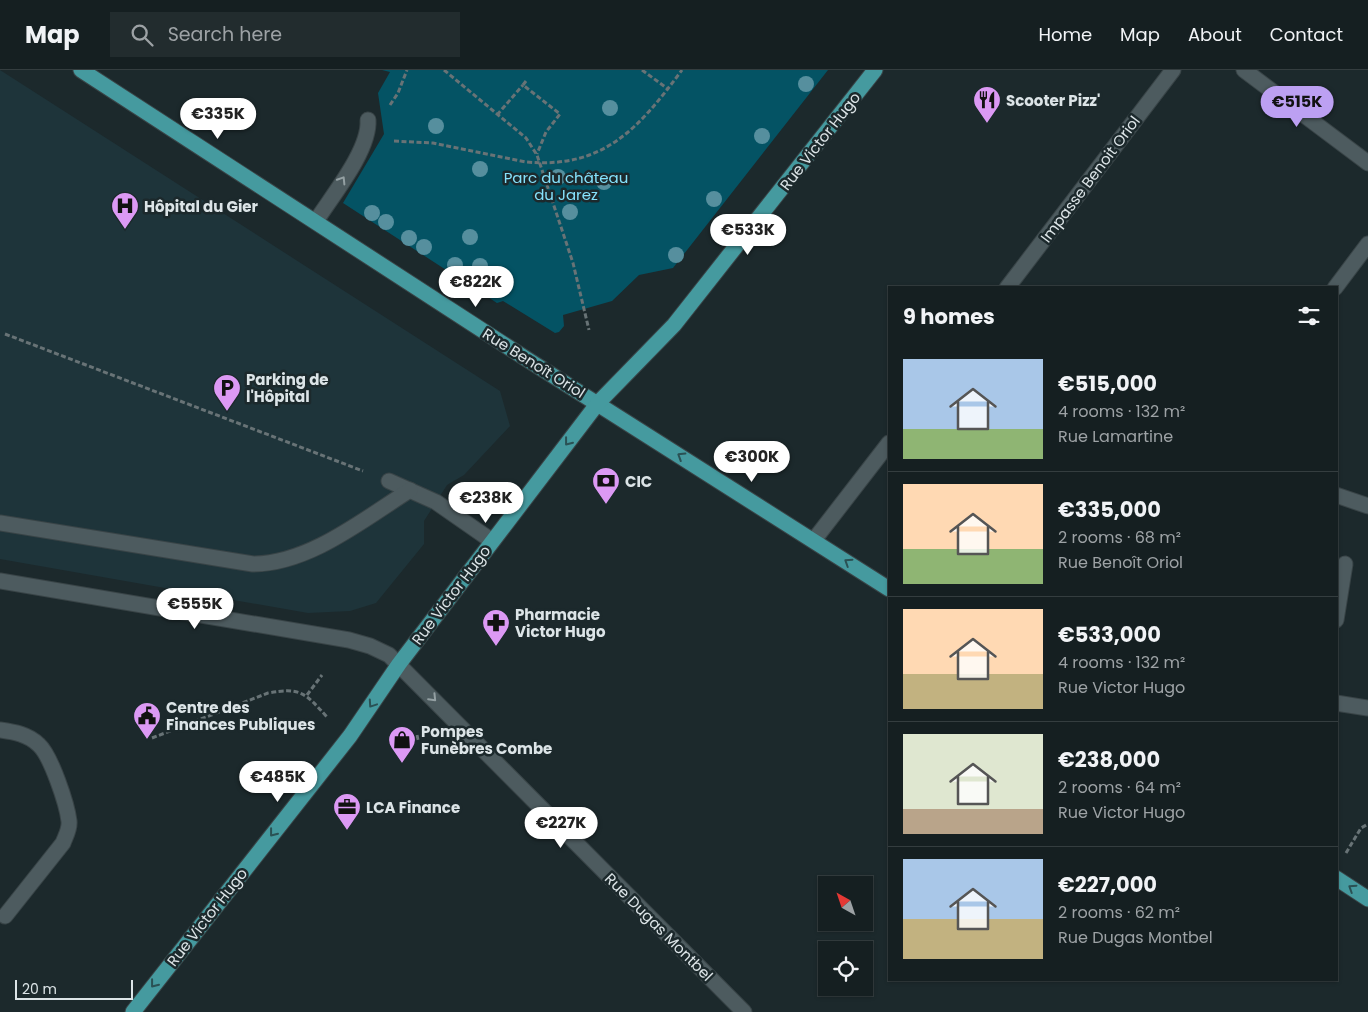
<!DOCTYPE html>
<meta charset="utf-8">
<style>
:root{--surface:#151f21;--page:#222c2e;--text:#f1f3f6;--muted:#9da2a5;--line:#343d3f;--accent:#bca0f2}
body{margin:0;font-family:Poppins,sans-serif;background:var(--page);color:var(--text);height:100vh;display:flex;flex-direction:column;font-size:19px;white-space:nowrap}
*{box-sizing:border-box;margin:0}
p{font-size:16px;color:var(--muted)}
.icon{flex:none;width:28px;height:28px;fill:none;stroke:currentColor;stroke-width:2;stroke-linecap:round;stroke-linejoin:round}
.map{position:relative;flex:1;overflow:hidden}
.drawer{position:absolute;left:888px;top:216px;width:450px;height:695px;display:flex;flex-direction:column;background:var(--surface);border-radius:0px;box-shadow:0 1px 4px #0004,0 0 0 1px var(--line)}
.drawer>*{flex:none}
.needle{width:32px;rotate:320deg}
.controls{position:absolute;left:818px;top:806px;display:grid;gap:10px}
.controls a{display:grid;place-items:center;width:55px;height:55px;border-radius:0px;background:var(--surface);box-shadow:0 1px 4px #0004,0 0 0 1px var(--line);font-size:25px}
.scale{position:absolute;left:15px;bottom:12px;width:118px;box-sizing:border-box;padding-left:5px;border:2px solid #dce4e7;border-top:0;font-size:14px;line-height:18px;white-space:nowrap;color:#dce4e7;-webkit-text-stroke:4px #1c292c;paint-order:stroke}
.price{position:absolute;translate:-50% -42px;padding:0 11px;border-radius:18px;background:#fff;color:#222;font-size:16px;line-height:32px;filter:drop-shadow(0 1px 2px #0008)}
.price::after{content:'';position:absolute;left:50%;top:30px;width:15px;height:11px;margin-left:-8px;background:inherit;clip-path:polygon(0 0,100% 0,50% 100%)}
.price.current{background:var(--accent);color:#111}
ul{padding:0;list-style:none}
li{display:flex;align-items:center;gap:15px;height:125px;padding:0 15px}
li+li{border-top:1px solid var(--line)}
li span{display:grid;place-items:center;flex:none;width:140px;height:100px;border-radius:0px;color:#555}
li>.icon{margin-inline-start:auto}
span .icon{width:60px;height:60px;fill:#fffc;stroke-width:1}
li b{font-size:21px}
h2{display:flex;justify-content:space-between;align-items:center;height:60px;padding:0 15px;font-size:21px}
header{display:flex;align-items:center;gap:30px;box-sizing:border-box;height:70px;padding:0 25px;background:var(--surface);border-bottom:1px solid var(--line)}
header strong{font-size:24px}
nav{display:flex;gap:28px;margin-inline-start:auto;font-size:18px}
.search{width:350px;height:45px;background:var(--page);display:flex;align-items:center;gap:12px;box-sizing:border-box;padding:0 18px;border-radius:0px;color:var(--muted);font-size:19px}
.map>svg:first-child{display:block}
.built{fill:#1e343a}
.green{fill:#045364}
.lines{fill:none;stroke-linecap:round;stroke-linejoin:round}
.minor-casing{stroke:#394447;stroke-width:17}
.major-casing{stroke:#394447;stroke-width:17}
.path{stroke:#687376;stroke-width:3;stroke-dasharray:5 2.5;stroke-linecap:butt}
.minor{stroke:#4d5b5f;stroke-width:15}
.major{stroke:#459a9f;stroke-width:15}
.tree{fill:#568f9e}
.oneway{stroke:#94a0a3}
.oneway2{stroke:#2a5154}
.labels{text-anchor:middle;dominant-baseline:central;stroke-width:5;stroke-linejoin:round;paint-order:stroke}
.poi-label{font-size:15px;font-weight:bold;fill:#dce4e7;stroke:#1c292c;text-anchor:start}
.street-label{font-size:15px;fill:#dce4e7;stroke:#1c292c}
.park-label{font-size:15px;fill:#85e2fc;stroke:#1c292c}
</style>
<header>
<strong>Map</strong>
<div class="search"><svg class="icon" aria-label="search" viewBox="0 0 24 24"><circle cx="10" cy="10" r="6"/><path d="M15 15l6 6"/></svg>Search here</div>
<nav><a>Home</a><a>Map</a><a>About</a><a>Contact</a></nav>
</header>
<div class="map">
<svg width="1368" height="942" viewBox="0 0 1368 942">
<rect width="100%" height="100%" fill="#1c292c"/>
<!-- built -->
<path class="built" d="M0,0L500,321L510,356L464,405L447,415L424,451V474L376,533L350,541L308,543L0,489Z"/>
<!-- green -->
<path class="green" d="M382,0H828L673,198L639,205L612,231L563,245L564,256L559,262L555,263L503,231L497,233L343,133L384,64L378,23L390,2Z"/>
<g class="lines">
<defs>
<g id="minor">
<path d="M1244,0L1368,93"/>
<path d="M316,151C332,126 370,80 368,50"/>
<path d="M1007,218L1173,0"/>
<path d="M1335,218L1368,174"/>
<path d="M389,411L436,432L492,471"/>
<path d="M1336,425L1368,436"/>
<path d="M0,453L253,494C309,494 364,449 410,420"/>
<path d="M814,470L889,373"/>
<path d="M0,511L349,570L370,576L389,585L744,942"/>
<path d="M1336,550L1345,494"/>
<path d="M1336,633L1368,638"/>
<path d="M0,660C14,662 28,664 39,675C51,686 67,734 69,751C70,759 66,765 63,773L5,846"/>
</g>
<g id="major">
<path d="M81,0L525,288L889,519"/>
<path d="M1336,808L1368,829"/>
<path d="M133,942L350,666L399,594L598,333L674,255L875,0"/>
</g>
</defs>
<!-- minor casing -->
<use href="#minor" class="minor-casing"/>
<!-- major casing -->
<use href="#major" class="major-casing"/>
<!-- path -->
<g class="path">
<path d="M444,0L526,68L537,85L573,193L589,260"/>
<path d="M642,0L668,19"/>
<path d="M526,11L523,15L560,44L546,62L537,84"/>
<path d="M390,35L398,23L407,0"/>
<path d="M497,45L523,15"/>
<path d="M394,71L433,73L526,92C604,99 639,58 682,0"/>
<path d="M5,264L363,401"/>
<path d="M307,625L322,605"/>
<path d="M417,665L418,670"/>
<path d="M152,668L268,623C301,617 305,623 327,647"/>
<path d="M1346,783L1361,758L1368,754"/>
</g>
<!-- minor -->
<use href="#minor" class="minor"/>
<!-- major -->
<use href="#major" class="major"/>
</g>
<!-- trees -->
<g class="tree">
<circle cx="806" cy="14" r="8"/>
<circle cx="610" cy="38" r="8"/>
<circle cx="436" cy="56" r="8"/>
<circle cx="762" cy="66" r="8"/>
<circle cx="480" cy="99" r="8"/>
<circle cx="558" cy="107" r="8"/>
<circle cx="604" cy="112" r="8"/>
<circle cx="714" cy="129" r="8"/>
<circle cx="570" cy="142" r="8"/>
<circle cx="372" cy="143" r="8"/>
<circle cx="386" cy="152" r="8"/>
<circle cx="470" cy="167" r="8"/>
<circle cx="409" cy="168" r="8"/>
<circle cx="424" cy="177" r="8"/>
<circle cx="676" cy="185" r="8"/>
<circle cx="455" cy="195" r="8"/>
<circle cx="480" cy="196" r="8"/>
</g>
<!-- one-way arrows -->
<defs><path id="oneway-chevron" d="M-2-3.5L2.5 0L-2 3.5" fill="none" stroke-width="1.6" stroke-linecap="round" stroke-linejoin="round" transform="scale(1.25)"/></defs>
<g class="oneway">
<use href="#oneway-chevron" transform="translate(342 110) rotate(-58)"/>
<use href="#oneway-chevron" transform="translate(433 628) rotate(46)"/>
</g>
<g class="oneway2">
<use href="#oneway-chevron" transform="translate(568 372) rotate(128)"/>
<use href="#oneway-chevron" transform="translate(681 386) rotate(-148)"/>
<use href="#oneway-chevron" transform="translate(848 492) rotate(-147)"/>
<use href="#oneway-chevron" transform="translate(372 634) rotate(124)"/>
<use href="#oneway-chevron" transform="translate(273 763) rotate(128)"/>
<use href="#oneway-chevron" transform="translate(1352 818) rotate(-147)"/>
<use href="#oneway-chevron" transform="translate(154 914) rotate(128)"/>
</g>
<!-- icons -->
<defs>
<symbol id="restaurant-pin" viewBox="-11 -11 22 30"><path d="M0 17L-7.5 6A9.5 9.5 0 1 1 7.5 6Z" fill="#dc99f4" stroke="#1c292c"/><path d="M-5-6h1v4h1v-4h1v4h1v-4h1v5L-1.5 .5V6h-2V.5L-5-1ZM5-6V6H3V1.5H1.5Q1.5-4 5-6Z" fill="#111"/></symbol>
<symbol id="hospital-pin" viewBox="-11 -11 22 30"><path d="M0 17L-7.5 6A9.5 9.5 0 1 1 7.5 6Z" fill="#dc99f4" stroke="#1c292c"/><path d="M-5-5h3v3.5h4V-5h3V5h-3V1.5h-4V5h-3Z" fill="#111"/></symbol>
<symbol id="parking-pin" viewBox="-11 -11 22 30"><path d="M0 17L-7.5 6A9.5 9.5 0 1 1 7.5 6Z" fill="#dc99f4" stroke="#1c292c"/><path d="M-3.5-5.5H1a3.5 3.5 0 0 1 0 7H-1V5.5H-3.5ZM-1-3.4V-.6H.8a1.4 1.4 0 0 0 0-2.8Z" fill="#111"/></symbol>
<symbol id="bank-pin" viewBox="-11 -11 22 30"><path d="M0 17L-7.5 6A9.5 9.5 0 1 1 7.5 6Z" fill="#dc99f4" stroke="#1c292c"/><path d="M-6-4H6V4H-6ZM0-2.3a2.3 2.3 0 1 0 0 4.6a2.3 2.3 0 1 0 0-4.6Z" fill="#111"/></symbol>
<symbol id="pharmacy-pin" viewBox="-11 -11 22 30"><path d="M0 17L-7.5 6A9.5 9.5 0 1 1 7.5 6Z" fill="#dc99f4" stroke="#1c292c"/><path d="M-2-6h4v4h4v4h-4v4h-4v-4h-4v-4h4Z" fill="#111"/></symbol>
<symbol id="civic-pin" viewBox="-11 -11 22 30"><path d="M0 17L-7.5 6A9.5 9.5 0 1 1 7.5 6Z" fill="#dc99f4" stroke="#1c292c"/><path d="M-.6-6.5H3V-4.5H.6V-3L4-1V1h2V6H-6V1h2V-1L-.6-3ZM-1.2 2.5V6h2.4V2.5Z" fill="#111"/></symbol>
<symbol id="shop-pin" viewBox="-11 -11 22 30"><path d="M0 17L-7.5 6A9.5 9.5 0 1 1 7.5 6Z" fill="#dc99f4" stroke="#1c292c"/><path d="M-5-2.5h2.3a2.7 3.5 0 0 1 5.4 0H5L5.5 6h-11ZM-1.5-2.5h3a1.5 2.3 0 0 0-3 0Z" fill="#111"/></symbol>
<symbol id="office-pin" viewBox="-11 -11 22 30"><path d="M0 17L-7.5 6A9.5 9.5 0 1 1 7.5 6Z" fill="#dc99f4" stroke="#1c292c"/><path d="M-6-3h4V-5.5h4V-3h4V5H-6ZM-1-4.5V-3h2v-1.5ZM-6 0V1H6V0Z" fill="#111"/></symbol>
</defs>
<g fill-rule="evenodd">
<use href="#restaurant-pin" x="971" y="14" width="32" height="43"/>
<use href="#hospital-pin" x="109" y="120" width="32" height="43"/>
<use href="#parking-pin" x="211" y="302" width="32" height="43"/>
<use href="#bank-pin" x="590" y="395" width="32" height="43"/>
<use href="#pharmacy-pin" x="480" y="537" width="32" height="43"/>
<use href="#civic-pin" x="131" y="630" width="32" height="43"/>
<use href="#shop-pin" x="386" y="654" width="32" height="43"/>
<use href="#office-pin" x="331" y="721" width="32" height="43"/>
</g>
<g class="labels">
<!-- poi labels -->
<g class="poi-label">
<text x="1006" y="30">Scooter Pizz'</text>
<text x="144" y="136">Hôpital du Gier</text>
<text x="246" y="309">Parking de<tspan x="246" dy="17">l'Hôpital</tspan></text>
<text x="625" y="411">CIC</text>
<text x="515" y="544">Pharmacie<tspan x="515" dy="17">Victor Hugo</tspan></text>
<text x="166" y="637">Centre des<tspan x="166" dy="17">Finances Publiques</tspan></text>
<text x="421" y="661">Pompes<tspan x="421" dy="17">Funèbres Combe</tspan></text>
<text x="366" y="737">LCA Finance</text>
</g>
<!-- street labels -->
<g class="street-label">
<text transform="translate(820 71) rotate(-52)">Rue Victor Hugo</text>
<text transform="translate(1090 109) rotate(-53)">Impasse Benoit Oriol</text>
<text transform="translate(534 293) rotate(32)">Rue Benoît Oriol</text>
<text transform="translate(451 525) rotate(-53)">Rue Victor Hugo</text>
<text transform="translate(207 847) rotate(-52)">Rue Victor Hugo</text>
<text transform="translate(659 857) rotate(45)">Rue Dugas Montbel</text>
</g>
<!-- park labels -->
<g class="park-label">
<text x="566" y="107">Parc du château<tspan x="566" dy="17">du Jarez</tspan></text>
</g>
</g>
</svg>
<div class="controls">
<a><svg class="needle" viewBox="-14 -14 28 28"><path d="M0-13l5 13h-10z" fill="#e53935"/><path d="M0 13l5-13h-10z" fill="#9da2a5"/></svg></a>
<a><svg class="icon" aria-label="locate" viewBox="0 0 24 24"><circle cx="12" cy="12" r="6"/><path d="M12 2v4M12 18v4M2 12h4M18 12h4"/></svg></a>
</div>
<div class="scale">20 m</div>
<b class="price current" style="left:1297px;top:58px">€515K</b>
<b class="price" style="left:218px;top:70px">€335K</b>
<b class="price" style="left:748px;top:186px">€533K</b>
<b class="price" style="left:476px;top:238px">€822K</b>
<b class="price" style="left:752px;top:413px">€300K</b>
<b class="price" style="left:486px;top:454px">€238K</b>
<b class="price" style="left:195px;top:560px">€555K</b>
<b class="price" style="left:278px;top:733px">€485K</b>
<b class="price" style="left:561px;top:779px">€227K</b>
<section class="drawer">
<h2>9 homes<svg class="icon" aria-label="filters" viewBox="0 0 24 24"><path d="M4 7h16M4 17h16"/><circle cx="9" cy="7" r="2"/><circle cx="15" cy="17" r="2"/></svg></h2>
<ul>
<li><span style="background:linear-gradient(#a9c7e8 70%,#8fb573 0)"><svg class="icon" aria-label="home" viewBox="0 0 24 24"><path d="M3 11l9-7 9 7M6 9v11h12V9"/></svg></span><div><b>€515,000</b><p>4 rooms · 132 m²</p><p>Rue Lamartine</p></div></li>
<li><span style="background:linear-gradient(#ffd9b3 65%,#8fb573 0)"><svg class="icon" aria-label="home" viewBox="0 0 24 24"><path d="M3 11l9-7 9 7M6 9v11h12V9"/></svg></span><div><b>€335,000</b><p>2 rooms · 68 m²</p><p>Rue Benoît Oriol</p></div></li>
<li><span style="background:linear-gradient(#ffd9b3 65%,#c2b280 0)"><svg class="icon" aria-label="home" viewBox="0 0 24 24"><path d="M3 11l9-7 9 7M6 9v11h12V9"/></svg></span><div><b>€533,000</b><p>4 rooms · 132 m²</p><p>Rue Victor Hugo</p></div></li>
<li><span style="background:linear-gradient(#dfe7d0 75%,#b9a48a 0)"><svg class="icon" aria-label="home" viewBox="0 0 24 24"><path d="M3 11l9-7 9 7M6 9v11h12V9"/></svg></span><div><b>€238,000</b><p>2 rooms · 64 m²</p><p>Rue Victor Hugo</p></div></li>
<li><span style="background:linear-gradient(#a9c7e8 60%,#c2b280 0)"><svg class="icon" aria-label="home" viewBox="0 0 24 24"><path d="M3 11l9-7 9 7M6 9v11h12V9"/></svg></span><div><b>€227,000</b><p>2 rooms · 62 m²</p><p>Rue Dugas Montbel</p></div></li>
</ul>
</section>
</div>
